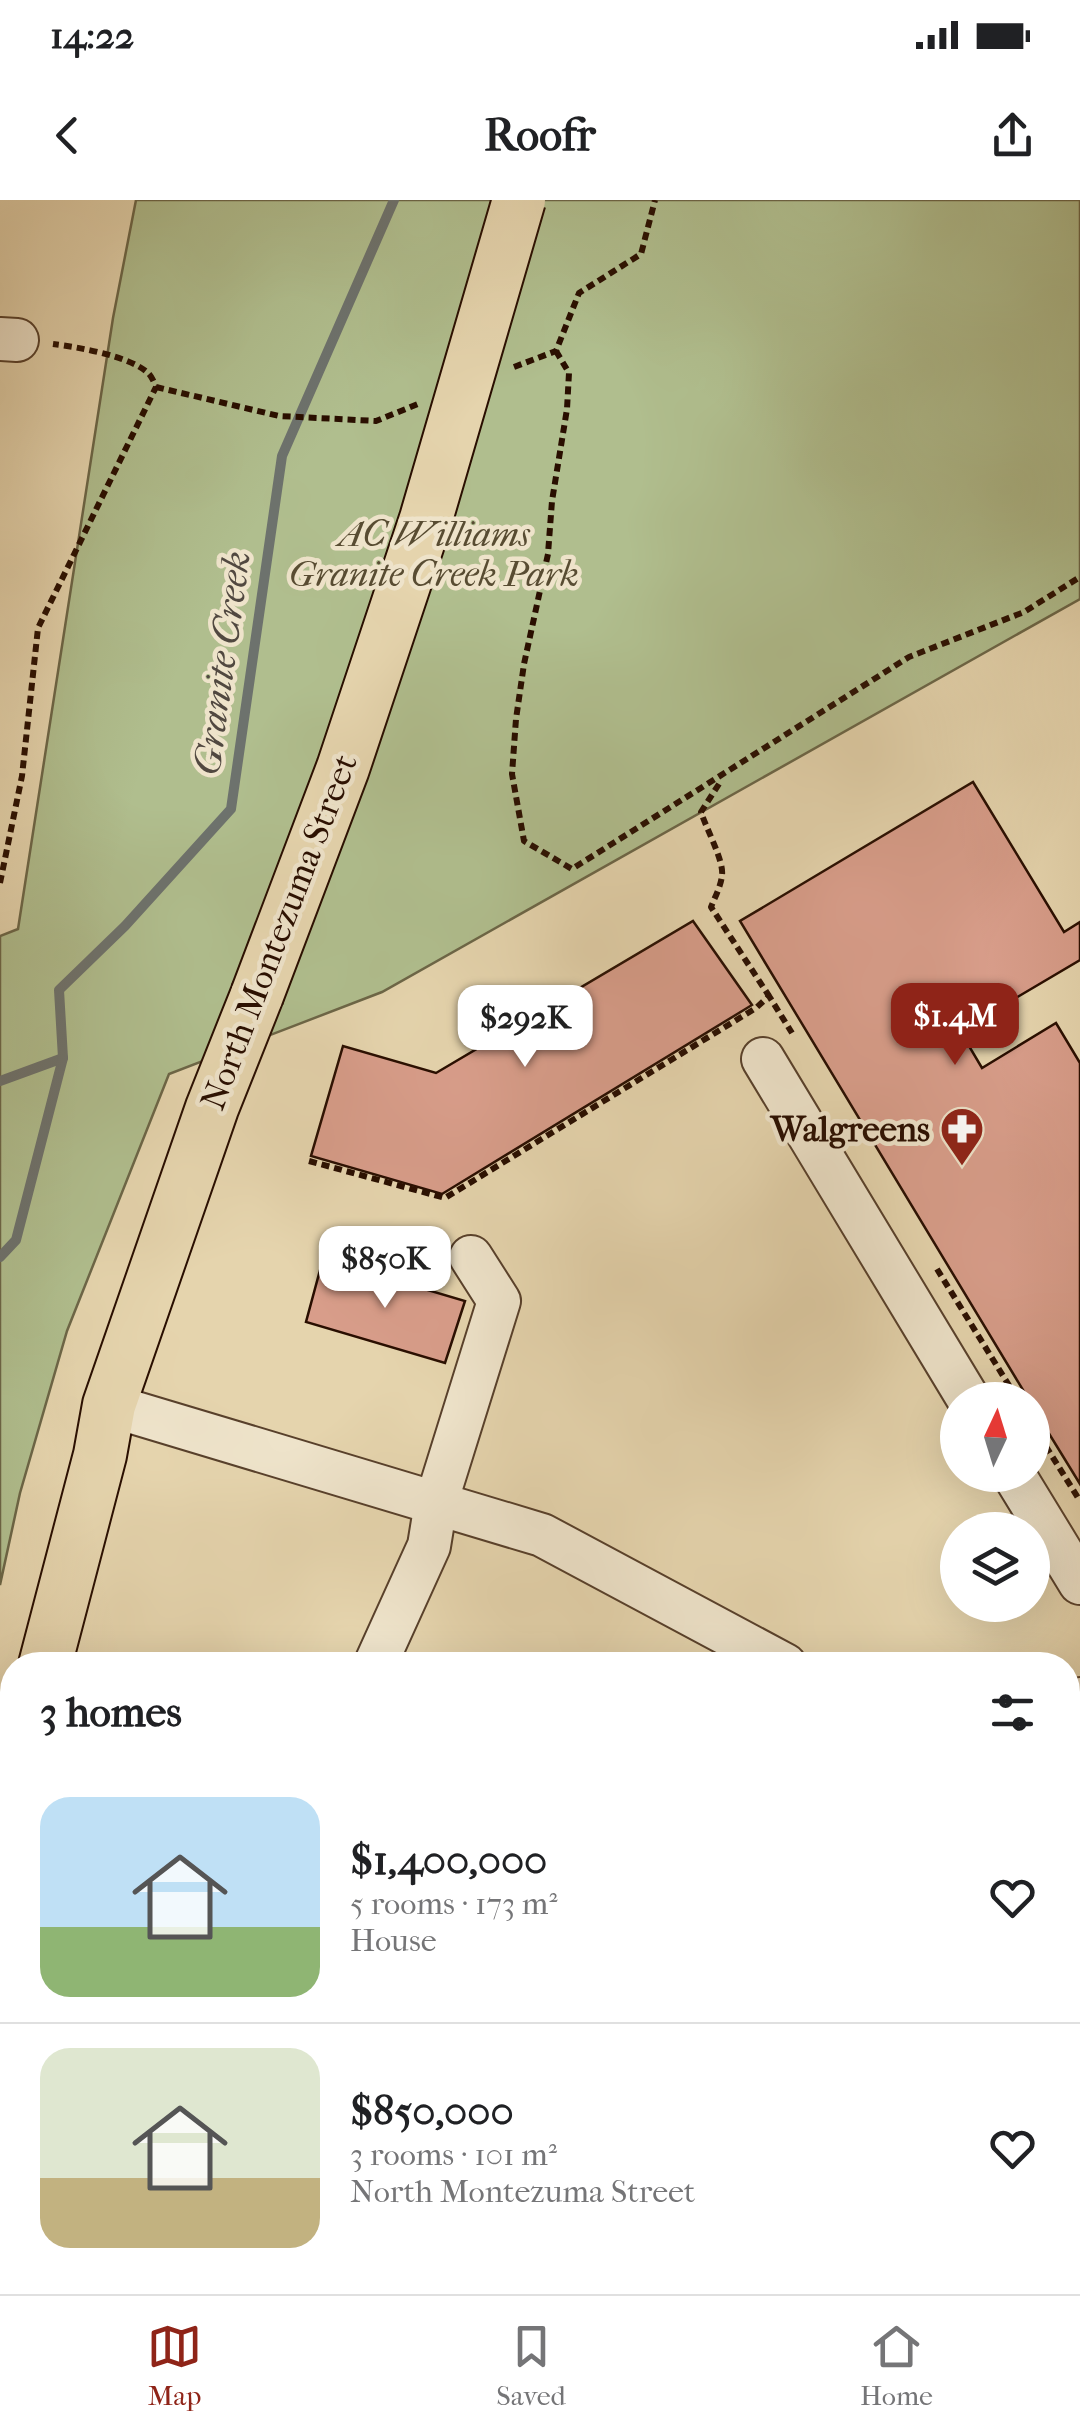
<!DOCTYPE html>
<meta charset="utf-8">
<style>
:root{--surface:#fff;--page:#f2f2f2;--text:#202124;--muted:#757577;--line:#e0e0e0;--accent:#8f2418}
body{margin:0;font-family:"IM FELL French Canon",serif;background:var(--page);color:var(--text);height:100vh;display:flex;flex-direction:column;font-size:38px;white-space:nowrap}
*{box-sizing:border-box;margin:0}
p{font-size:32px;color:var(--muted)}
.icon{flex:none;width:55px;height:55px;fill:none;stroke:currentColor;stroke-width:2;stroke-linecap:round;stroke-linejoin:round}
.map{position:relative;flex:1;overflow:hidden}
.sheet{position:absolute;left:0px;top:1452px;width:1080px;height:642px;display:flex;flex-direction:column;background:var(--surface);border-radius:40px 40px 0 0;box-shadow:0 10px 40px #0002}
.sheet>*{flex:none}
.needle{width:65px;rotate:4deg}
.fabs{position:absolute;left:940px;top:1182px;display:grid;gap:20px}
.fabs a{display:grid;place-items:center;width:110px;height:110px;border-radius:50%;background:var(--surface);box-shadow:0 10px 40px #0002;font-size:50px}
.price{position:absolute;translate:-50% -85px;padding:0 22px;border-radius:20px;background:#fff;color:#222;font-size:32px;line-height:65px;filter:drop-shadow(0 2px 5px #0008)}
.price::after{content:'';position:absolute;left:50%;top:60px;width:30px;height:22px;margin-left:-15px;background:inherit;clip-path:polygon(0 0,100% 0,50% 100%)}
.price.active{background:var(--accent);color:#fff}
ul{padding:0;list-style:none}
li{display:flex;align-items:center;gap:30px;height:250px;padding:0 40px}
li+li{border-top:2px solid var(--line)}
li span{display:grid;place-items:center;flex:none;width:280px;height:200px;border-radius:30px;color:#555}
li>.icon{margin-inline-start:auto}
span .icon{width:120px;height:120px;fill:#fffc;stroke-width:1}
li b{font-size:42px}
h2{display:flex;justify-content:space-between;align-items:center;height:120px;padding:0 40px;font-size:42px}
.status{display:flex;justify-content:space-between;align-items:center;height:70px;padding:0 50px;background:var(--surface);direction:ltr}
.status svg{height:28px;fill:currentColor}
header{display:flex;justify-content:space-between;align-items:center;height:130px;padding:0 40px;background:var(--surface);font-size:45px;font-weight:700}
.tab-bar{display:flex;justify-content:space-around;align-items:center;height:140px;border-top:2px solid var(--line);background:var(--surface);font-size:28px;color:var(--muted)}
.tab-bar a{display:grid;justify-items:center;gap:5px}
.tab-bar .active{color:var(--accent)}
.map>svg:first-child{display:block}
.green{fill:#b0be8e;stroke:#6c6647;stroke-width:2.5}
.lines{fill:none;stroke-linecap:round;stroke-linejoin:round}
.stream{stroke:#6d726d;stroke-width:10}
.building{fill:#d89d8a;stroke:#290e00;stroke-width:2.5}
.minor-casing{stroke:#58402b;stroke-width:46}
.major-casing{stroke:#290e00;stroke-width:56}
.path{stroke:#290e00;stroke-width:6;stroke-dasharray:8 5;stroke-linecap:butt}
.minor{stroke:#eee3ca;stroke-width:42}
.major{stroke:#e5d4ad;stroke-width:52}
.major-bridge-casing{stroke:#290e00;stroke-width:56;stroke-linecap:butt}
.major-bridge{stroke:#e5d4ad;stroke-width:52}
.labels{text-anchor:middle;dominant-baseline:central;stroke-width:9;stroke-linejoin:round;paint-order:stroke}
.park-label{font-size:35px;font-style:italic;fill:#584c32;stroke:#eee3ca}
.street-label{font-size:35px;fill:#290e00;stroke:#eee3ca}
.poi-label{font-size:35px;font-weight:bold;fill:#290e00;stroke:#eee3ca;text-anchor:end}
.water-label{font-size:38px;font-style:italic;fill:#514840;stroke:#eee3ca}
</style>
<div class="status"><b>14:22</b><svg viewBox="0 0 49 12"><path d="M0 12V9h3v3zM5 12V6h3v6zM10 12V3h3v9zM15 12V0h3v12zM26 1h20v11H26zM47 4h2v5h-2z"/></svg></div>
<header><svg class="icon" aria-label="back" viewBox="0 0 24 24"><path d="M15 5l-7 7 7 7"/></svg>Roofr<svg class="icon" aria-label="share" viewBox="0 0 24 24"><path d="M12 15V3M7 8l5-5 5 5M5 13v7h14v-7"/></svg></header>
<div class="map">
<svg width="1080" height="2094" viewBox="0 0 1080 2094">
<rect width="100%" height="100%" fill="#e5d4ad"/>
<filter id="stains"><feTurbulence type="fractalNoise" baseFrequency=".002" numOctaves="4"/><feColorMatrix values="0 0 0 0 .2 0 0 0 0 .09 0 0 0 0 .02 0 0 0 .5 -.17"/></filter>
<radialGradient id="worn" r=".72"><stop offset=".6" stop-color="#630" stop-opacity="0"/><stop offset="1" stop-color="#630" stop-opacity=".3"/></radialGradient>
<!-- green -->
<path class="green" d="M136,0H1080V399L382,792L169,874L67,1131L20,1293L0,1385V736L18,729L113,118Z"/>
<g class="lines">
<!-- stream -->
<g class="stream">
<path d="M0,881L63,858"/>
<path d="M0,1057L16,1040L63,858L59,790L125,726L231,609L282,256L394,0"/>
</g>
</g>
<!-- building -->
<g class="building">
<path d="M973,582L1064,732L1080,722V760L960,831L982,868L1056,823L1080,863V1284L1032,1206V1200H1029L740,721Z"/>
<path d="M693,721L752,805L442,994L311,956L343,846L436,873Z"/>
<path d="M323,1059L465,1101L445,1163L306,1122Z"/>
<path d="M1076,1576L1080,1577V1685L1068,1689Z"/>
<path d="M380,2082H528L527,2094H379Z"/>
</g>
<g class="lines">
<defs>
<g id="minor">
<path d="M0,139L17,140"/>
<path d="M763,859L969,1200"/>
<path d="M109,1205L542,1335L785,1465"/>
<path d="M1014,1275L1080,1383"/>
<path d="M375,1465L429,1346L436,1303L499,1101L471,1057"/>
<path d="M1068,1507L1080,1499"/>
<path d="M1068,1559L1072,1549L1080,1547"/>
<path d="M292,2094L293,2082"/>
<path d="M595,2094L596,2082"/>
<path d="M911,2094L912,2082"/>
</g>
<g id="major">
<path d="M45,1465L100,1255L109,1205L212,908L257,795"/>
<path d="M0,1793L12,1635"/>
<path d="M1068,1827L1080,1828"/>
<path d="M0,1915L12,1917"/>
</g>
</defs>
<!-- minor casing -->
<use href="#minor" class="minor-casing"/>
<!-- major casing -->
<use href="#major" class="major-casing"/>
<!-- path -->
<g class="path">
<path d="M556,151L569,173L567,209L552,301L548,354L524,464L516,519L512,574L524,641L572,669L909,457L1024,412L1080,377"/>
<path d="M514,167L556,151L579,93L641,54L655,0"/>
<path d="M156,187L279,216L376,221L418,204"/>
<path d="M719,584L701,612C706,628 724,661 722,675C721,686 715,697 711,707L769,796"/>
<path d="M0,683L22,576L38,428L156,187C155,184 151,175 148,173C130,156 77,147 53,144"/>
<path d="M309,961L445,998L756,808L769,796L792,833"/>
<path d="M937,1069L1018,1200"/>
<path d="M1032,1224L1080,1301"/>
</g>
<!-- minor -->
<use href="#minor" class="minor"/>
<!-- major -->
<use href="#major" class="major"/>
<defs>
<path id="major-bridge" d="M257,795L343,568L426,319L519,0"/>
</defs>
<!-- major-bridge casing -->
<use href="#major-bridge" class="major-bridge-casing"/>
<!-- major-bridge -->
<use href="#major-bridge" class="major-bridge"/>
</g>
<!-- icons -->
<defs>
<symbol id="pharmacy-pin" viewBox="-11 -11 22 30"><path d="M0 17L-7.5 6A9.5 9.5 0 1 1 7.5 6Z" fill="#8f2418" stroke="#eee3ca"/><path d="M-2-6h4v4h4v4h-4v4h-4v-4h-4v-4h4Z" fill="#fff"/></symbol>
</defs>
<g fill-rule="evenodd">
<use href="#pharmacy-pin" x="937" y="904" width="50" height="68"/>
</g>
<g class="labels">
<!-- park labels -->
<g class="park-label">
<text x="434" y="334">AC Williams<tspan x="434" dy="40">Granite Creek Park</tspan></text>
</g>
<!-- street labels -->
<g class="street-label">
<text transform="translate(279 732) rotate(-69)">North Montezuma Street</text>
</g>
<!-- poi labels -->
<g class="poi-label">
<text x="930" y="929">Walgreens</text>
</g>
<!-- water labels -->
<g class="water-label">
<text transform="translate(222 463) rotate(-82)">Granite Creek</text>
</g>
</g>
<rect width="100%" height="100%" filter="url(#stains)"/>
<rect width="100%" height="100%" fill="url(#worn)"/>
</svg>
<div class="fabs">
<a><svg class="needle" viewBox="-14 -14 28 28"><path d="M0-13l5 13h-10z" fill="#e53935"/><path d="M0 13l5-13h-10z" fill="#757577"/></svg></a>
<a><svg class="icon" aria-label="layers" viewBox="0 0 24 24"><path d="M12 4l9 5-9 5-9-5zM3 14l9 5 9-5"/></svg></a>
</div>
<b class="price active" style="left:955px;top:868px">$1.4M</b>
<b class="price" style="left:525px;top:870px">$292K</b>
<b class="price" style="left:385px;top:1111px">$850K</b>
<section class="sheet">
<h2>3 homes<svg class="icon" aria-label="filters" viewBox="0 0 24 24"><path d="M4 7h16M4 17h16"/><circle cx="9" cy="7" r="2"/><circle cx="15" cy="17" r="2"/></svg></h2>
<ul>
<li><span style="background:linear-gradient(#bfe0f5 65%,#8fb573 0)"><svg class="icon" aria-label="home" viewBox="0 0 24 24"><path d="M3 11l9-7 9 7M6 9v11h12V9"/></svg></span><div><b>$1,400,000</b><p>5 rooms · 173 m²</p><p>House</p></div><svg class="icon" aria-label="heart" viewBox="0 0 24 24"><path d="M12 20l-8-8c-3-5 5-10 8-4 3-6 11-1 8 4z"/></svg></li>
<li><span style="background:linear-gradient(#dfe7d0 65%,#c2b280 0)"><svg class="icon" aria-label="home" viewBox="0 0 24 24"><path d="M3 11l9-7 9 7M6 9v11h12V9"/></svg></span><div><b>$850,000</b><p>3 rooms · 101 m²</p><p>North Montezuma Street</p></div><svg class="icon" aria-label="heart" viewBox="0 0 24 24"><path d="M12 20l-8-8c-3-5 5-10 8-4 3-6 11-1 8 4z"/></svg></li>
</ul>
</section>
</div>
<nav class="tab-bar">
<a class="active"><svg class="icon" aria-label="map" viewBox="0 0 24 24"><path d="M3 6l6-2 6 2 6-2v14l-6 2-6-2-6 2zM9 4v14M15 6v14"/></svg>Map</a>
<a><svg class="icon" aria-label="saved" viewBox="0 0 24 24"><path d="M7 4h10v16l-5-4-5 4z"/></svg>Saved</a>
<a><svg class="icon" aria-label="home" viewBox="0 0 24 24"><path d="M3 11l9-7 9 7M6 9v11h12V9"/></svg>Home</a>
</nav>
